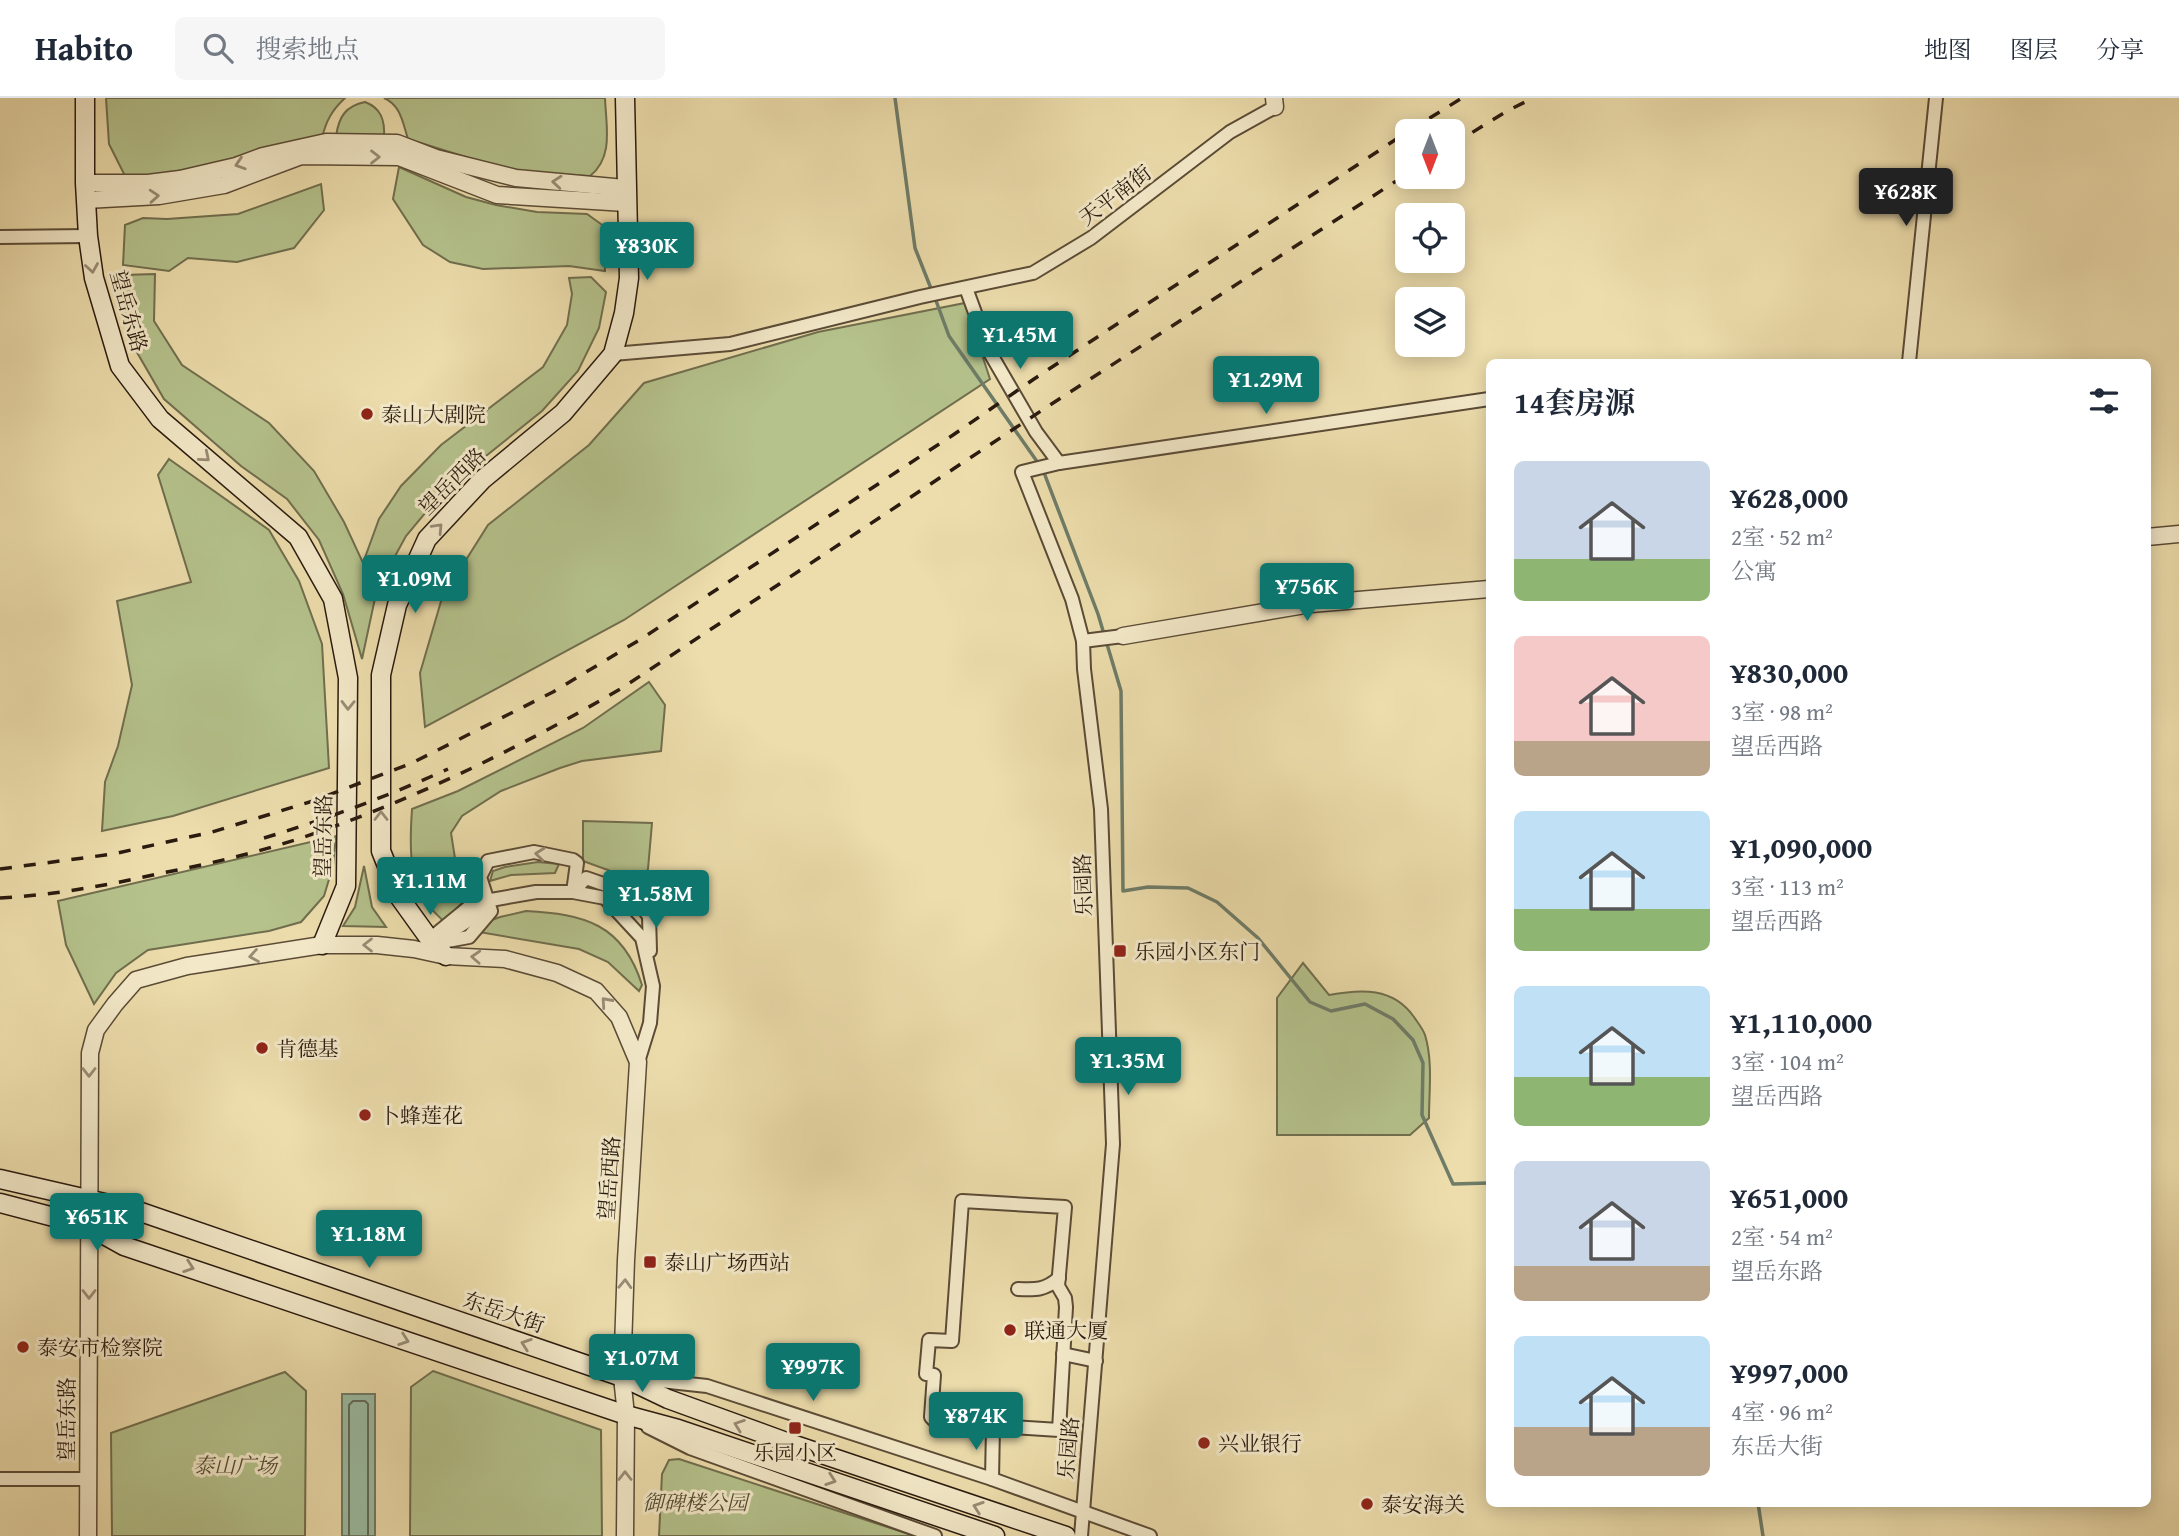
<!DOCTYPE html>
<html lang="zh">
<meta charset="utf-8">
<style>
:root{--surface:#fff;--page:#f6f6f7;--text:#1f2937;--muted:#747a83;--line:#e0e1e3;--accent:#0f766e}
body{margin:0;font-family:"Gentium Book Plus","Noto Serif SC",serif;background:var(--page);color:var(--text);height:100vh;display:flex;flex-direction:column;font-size:26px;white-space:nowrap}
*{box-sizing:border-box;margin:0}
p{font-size:23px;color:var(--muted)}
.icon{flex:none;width:38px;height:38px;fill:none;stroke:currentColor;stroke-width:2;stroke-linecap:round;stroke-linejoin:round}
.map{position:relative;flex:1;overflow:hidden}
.panel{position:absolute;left:1486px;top:261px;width:665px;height:1148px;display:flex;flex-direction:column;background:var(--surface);border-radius:10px;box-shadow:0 4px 18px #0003}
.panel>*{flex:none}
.needle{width:46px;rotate:180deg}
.tools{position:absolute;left:1395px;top:21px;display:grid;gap:14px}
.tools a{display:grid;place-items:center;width:70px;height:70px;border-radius:10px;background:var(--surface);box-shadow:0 4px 18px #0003;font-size:35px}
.price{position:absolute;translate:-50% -60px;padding:0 16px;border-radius:7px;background:var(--accent);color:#fff;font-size:23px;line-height:46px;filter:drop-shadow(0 2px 4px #0008)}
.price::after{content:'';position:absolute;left:50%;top:42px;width:21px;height:16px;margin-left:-10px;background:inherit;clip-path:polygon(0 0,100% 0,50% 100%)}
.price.on{background:#222;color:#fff}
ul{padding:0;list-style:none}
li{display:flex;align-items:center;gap:21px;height:175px;padding:0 28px}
li span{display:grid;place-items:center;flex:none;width:196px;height:140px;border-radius:10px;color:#555}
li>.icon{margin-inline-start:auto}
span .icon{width:84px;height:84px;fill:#fffc;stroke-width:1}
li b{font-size:30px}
h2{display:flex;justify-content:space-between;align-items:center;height:84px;padding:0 28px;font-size:30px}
header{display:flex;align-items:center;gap:42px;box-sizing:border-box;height:98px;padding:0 35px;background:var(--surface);border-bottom:2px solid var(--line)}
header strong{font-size:33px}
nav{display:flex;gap:38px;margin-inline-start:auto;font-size:24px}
.search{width:490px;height:63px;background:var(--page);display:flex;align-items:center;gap:18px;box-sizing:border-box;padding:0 24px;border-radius:10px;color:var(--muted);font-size:26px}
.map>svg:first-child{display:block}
.green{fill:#b5c28c;stroke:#706e4e;stroke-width:2}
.water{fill:#9bbda4;stroke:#6e7c68;stroke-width:2}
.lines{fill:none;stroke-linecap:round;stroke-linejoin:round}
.shore{stroke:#626c5a;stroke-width:2}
.stream{stroke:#6e7c68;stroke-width:3.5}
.minor-casing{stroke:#5b4b36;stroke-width:16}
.tertiary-casing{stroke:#5b4b36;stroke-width:19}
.secondary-casing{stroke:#2a1a0f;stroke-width:21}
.minor{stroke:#f3e9c9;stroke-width:12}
.tertiary{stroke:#f3e9c9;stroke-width:16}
.secondary{stroke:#f3e9c9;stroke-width:18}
.rail{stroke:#2a1a0f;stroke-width:3.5;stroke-dasharray:12 12;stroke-linecap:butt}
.oneway{stroke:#998c75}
.poi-dot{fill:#8f2418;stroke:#f3e9c9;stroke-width:2.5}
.labels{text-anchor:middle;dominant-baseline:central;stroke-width:6;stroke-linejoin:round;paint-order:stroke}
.street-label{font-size:21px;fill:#2a1a0f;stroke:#f3e9c9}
.poi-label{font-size:21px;fill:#2a1a0f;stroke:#f3e9c9;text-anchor:start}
.park-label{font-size:21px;font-style:italic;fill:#544c34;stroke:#f3e9c9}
</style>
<header>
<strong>Habito</strong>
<div class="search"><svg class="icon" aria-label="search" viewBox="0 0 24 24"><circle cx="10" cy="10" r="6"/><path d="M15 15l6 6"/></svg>搜索地点</div>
<nav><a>地图</a><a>图层</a><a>分享</a></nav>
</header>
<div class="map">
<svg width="2179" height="1438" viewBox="0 0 2179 1438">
<rect width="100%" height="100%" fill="#edddac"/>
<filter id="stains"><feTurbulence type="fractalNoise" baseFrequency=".00286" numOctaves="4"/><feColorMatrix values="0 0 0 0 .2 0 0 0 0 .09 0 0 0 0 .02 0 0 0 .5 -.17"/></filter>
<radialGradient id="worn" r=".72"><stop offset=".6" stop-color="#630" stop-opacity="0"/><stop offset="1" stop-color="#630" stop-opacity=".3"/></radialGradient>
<!-- green -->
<g class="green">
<path d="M106,0H345C332,12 326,23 322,40L241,67L126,80L109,46Z"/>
<path d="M384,0H605C606,28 614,59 590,78L517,75L408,41C403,26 401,7 384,0Z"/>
<path d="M365,4C381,10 385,22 384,39L336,38C339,18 346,8 365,4Z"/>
<path d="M399,69L466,99L496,107L537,114L587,116L605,129V173L569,168L483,171L450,164L423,147L393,101Z"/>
<path d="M321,86L324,112L294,150L237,164L188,160L169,173L123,167L125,127L143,120L167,121L238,116Z"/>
<path d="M155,176L154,223L182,267L269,325L314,373L344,424L363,465L379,421L401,388L441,347L543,269L567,227L572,196L569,180L591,179L606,194L599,230L578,273L542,313L446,390L406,438L377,491L362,561L343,496L319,442L287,401L241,368L164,301L131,244L122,210L123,177Z"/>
<path d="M965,205L990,281L624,522L425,629L420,575L442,500L488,427L589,347L644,285L818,234Z"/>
<path d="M169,361L269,432L299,483L322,546L329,670L173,718L102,733L105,684L118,648L132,587L117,503L191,484L158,377Z"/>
<path d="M649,584L665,607L661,653L582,663L560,670L501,693L462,718L451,735L462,805L444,824C438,817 430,811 425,803C408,777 410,741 412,711L458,693L583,630Z"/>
<path d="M583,723L652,725L648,771L641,784L583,763Z"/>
<path d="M336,738L333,768L324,798L301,824L269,833L148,852L116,875L94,906L66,847L58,803Z"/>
<path d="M538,764L559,766L555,775L511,777L490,783L493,773L505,769Z"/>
<path d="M364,768L372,809L386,829L343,828L355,809Z"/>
<path d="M526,813C584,816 623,826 642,887L639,893L608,864L579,851L479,834L481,826L500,819Z"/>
<path d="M1303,865L1329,897C1361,891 1393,889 1414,919C1418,925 1423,931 1425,937C1433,963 1429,993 1429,1020L1410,1037H1277V900Z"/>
<path d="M433,1273L601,1332L602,1438H410L411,1289Z"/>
<path d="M285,1274L306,1293L305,1438H112L111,1335Z"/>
<path d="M679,1361L915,1438H659L662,1376L669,1362Z"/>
</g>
<!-- water -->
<rect class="water" x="342" y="1296" width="33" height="142"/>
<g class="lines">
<!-- shore -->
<path class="shore" d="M349,1438V1307L353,1303H365L368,1306V1438"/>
<!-- stream -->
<g class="stream">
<path d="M895,0L915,150L932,193"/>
<path d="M935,200L949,238L1043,372L1098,516L1121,593L1123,793L1148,789L1188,790L1217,804L1258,840L1310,904L1331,913L1365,906L1393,921L1413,942L1423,965L1422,1017L1453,1086L1489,1085"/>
<path d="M1758,1405L1763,1438"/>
</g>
<defs>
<g id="minor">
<path d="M0,139L88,138"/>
<path d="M966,190L989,253L1036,334L1059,365"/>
<path d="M613,256L730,246L920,199L1033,175L1091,140L1230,34L1275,9"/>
<path d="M1909,264L1936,0"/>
<path d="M1083,543L1072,501L1022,374L1059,365L1489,301"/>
<path d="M573,794L586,780L632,796L649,818L650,853"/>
<path d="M440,841L466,824L489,803"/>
<path d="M431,846L469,839L491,813L480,779L488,763L534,754L573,762L577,765L573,794"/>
<path d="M433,846L435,837L474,805L536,794H573L605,800L642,840L653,888L650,925L638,964"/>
<path d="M962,1103L1065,1109L1058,1188L1065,1200L1066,1209L1059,1332L936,1324L931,1319L934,1277L926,1276L929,1242L952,1243Z"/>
<path d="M1018,1191C1036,1192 1045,1192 1059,1180"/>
<path d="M1063,1256L1096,1263"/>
<path d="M633,1280L707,1288L992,1381L1150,1438"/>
<path d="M648,1329L690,1350L935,1438"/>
<path d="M0,1381H88"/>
<path d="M992,1381L993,1328"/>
<path d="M1081,1438L1113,1046L1101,711L1084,571L1083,543L1123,538"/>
</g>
<g id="tertiary">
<path d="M1274,0L1275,9"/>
<path d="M85,85H148L180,81L236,68L263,58L326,44L397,45L436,60L516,80L625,90"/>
<path d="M86,102L159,98L224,87L301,58L399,59L497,97L626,105"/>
<path d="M2147,439L2179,436"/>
<path d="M1123,538L1311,506L1489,491"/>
<path d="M88,1438L90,955L96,932L115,906L136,882L187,868L322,847H377L414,851L446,858L505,861L557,875L596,893L619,919L638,964L626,1162L622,1279L626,1317L625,1438"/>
</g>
<g id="secondary">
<path d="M85,0V85L88,138L94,180L120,268L160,321L298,439L333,501L348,580L346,788L322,847"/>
<path d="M446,858L433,846L400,800L381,753V577L397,507L427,441L482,382L563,315L613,256L624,215L629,180L625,0"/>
<path d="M0,1081L135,1112L622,1279L668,1301L789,1345L1066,1438"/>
<path d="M0,1105L88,1128L124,1148L626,1317L678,1331L995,1438"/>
</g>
</defs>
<!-- minor casing -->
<use href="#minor" class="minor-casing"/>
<!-- tertiary casing -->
<use href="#tertiary" class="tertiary-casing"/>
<!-- secondary casing -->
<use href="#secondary" class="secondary-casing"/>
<!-- minor -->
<use href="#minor" class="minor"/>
<!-- tertiary -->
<use href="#tertiary" class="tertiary"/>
<!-- secondary -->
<use href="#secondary" class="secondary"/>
<!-- rail -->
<g class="rail">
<path d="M1409,33L1462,0"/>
<path d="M1452,47L1507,13L1533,0"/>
<path d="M264,740C327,721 388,698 448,671"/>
<path d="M0,771L113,756L212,734L313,703L412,665L553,594L641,541L953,337L1034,281L1407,34"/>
<path d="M0,800C55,797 109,787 162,775C209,766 256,755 301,740C414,702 519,650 622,590L1050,307L1407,76"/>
</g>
</g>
<!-- one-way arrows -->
<defs><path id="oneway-chevron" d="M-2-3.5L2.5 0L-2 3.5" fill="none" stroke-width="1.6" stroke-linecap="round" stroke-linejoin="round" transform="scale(1.75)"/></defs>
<g class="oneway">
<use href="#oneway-chevron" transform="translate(375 59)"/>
<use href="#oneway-chevron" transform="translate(240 66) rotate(162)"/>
<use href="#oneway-chevron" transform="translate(557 84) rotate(-175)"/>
<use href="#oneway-chevron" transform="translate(154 98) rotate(-4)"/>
<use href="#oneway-chevron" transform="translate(92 170) rotate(81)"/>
<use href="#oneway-chevron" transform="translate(205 359) rotate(40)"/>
<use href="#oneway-chevron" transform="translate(438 430) rotate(-47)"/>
<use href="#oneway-chevron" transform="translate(348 607) rotate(91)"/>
<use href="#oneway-chevron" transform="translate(381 718) rotate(-90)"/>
<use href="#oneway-chevron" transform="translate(540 756) rotate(-174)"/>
<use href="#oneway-chevron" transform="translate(368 847) rotate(-180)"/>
<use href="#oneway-chevron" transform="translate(254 858) rotate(171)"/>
<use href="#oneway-chevron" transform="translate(476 859) rotate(-177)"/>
<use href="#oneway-chevron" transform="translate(606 904) rotate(-132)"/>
<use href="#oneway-chevron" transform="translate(89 974) rotate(90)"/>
<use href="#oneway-chevron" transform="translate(189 1169) rotate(19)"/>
<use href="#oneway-chevron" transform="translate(625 1186) rotate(-88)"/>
<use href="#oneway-chevron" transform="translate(89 1196) rotate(90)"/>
<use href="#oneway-chevron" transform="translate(404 1242) rotate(19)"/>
<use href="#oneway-chevron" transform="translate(526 1246) rotate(-161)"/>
<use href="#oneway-chevron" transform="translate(739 1327) rotate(-160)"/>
<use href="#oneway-chevron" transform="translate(625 1378) rotate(-90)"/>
<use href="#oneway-chevron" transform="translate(831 1382) rotate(19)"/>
<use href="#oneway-chevron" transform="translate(978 1409) rotate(-161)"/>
</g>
<!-- markers -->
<g class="poi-dot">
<circle cx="367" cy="316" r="7"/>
<rect x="1113" y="846" width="14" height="14" rx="3.5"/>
<circle cx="262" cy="950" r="7"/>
<circle cx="365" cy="1017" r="7"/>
<rect x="643" y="1157" width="14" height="14" rx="3.5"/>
<circle cx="1010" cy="1232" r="7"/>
<circle cx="23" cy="1249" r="7"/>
<rect x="788" y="1323" width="14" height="14" rx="3.5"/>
<circle cx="1204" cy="1345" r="7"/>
<circle cx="1367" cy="1406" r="7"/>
</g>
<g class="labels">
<!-- street labels -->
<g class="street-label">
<text transform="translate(1115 97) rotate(-37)">天平南街</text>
<text transform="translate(129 213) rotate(74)">望岳东路</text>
<text transform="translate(452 383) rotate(-45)">望岳西路</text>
<text transform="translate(323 738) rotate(-89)">望岳东路</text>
<text transform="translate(1083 787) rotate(-92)">乐园路</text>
<text transform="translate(609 1080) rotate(-86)">望岳西路</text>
<text transform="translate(504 1214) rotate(19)">东岳大街</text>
<text transform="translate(66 1321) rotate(-90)">望岳东路</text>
<text transform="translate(1068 1350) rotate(-85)">乐园路</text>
</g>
<!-- poi labels -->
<g class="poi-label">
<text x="381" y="316">泰山大剧院</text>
<text x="1134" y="853">乐园小区东门</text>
<text x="276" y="950">肯德基</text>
<text x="379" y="1017">卜蜂莲花</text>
<text x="664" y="1164">泰山广场西站</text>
<text x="1024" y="1232">联通大厦</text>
<text x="37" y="1249">泰安市检察院</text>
<text x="1218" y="1345">兴业银行</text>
<text x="795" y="1354" text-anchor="middle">乐园小区</text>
<text x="1381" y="1406">泰安海关</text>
</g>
<!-- park labels -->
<g class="park-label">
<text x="235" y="1367">泰山广场</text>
<text x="695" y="1404">御碑楼公园</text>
</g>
</g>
<rect width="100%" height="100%" filter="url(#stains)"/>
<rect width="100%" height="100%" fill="url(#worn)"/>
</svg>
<div class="tools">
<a><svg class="needle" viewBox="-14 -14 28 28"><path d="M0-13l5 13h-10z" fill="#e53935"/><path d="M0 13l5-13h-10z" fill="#747a83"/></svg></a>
<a><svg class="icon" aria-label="locate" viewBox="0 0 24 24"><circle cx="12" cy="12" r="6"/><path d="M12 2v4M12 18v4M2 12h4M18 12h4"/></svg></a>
<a><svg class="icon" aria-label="layers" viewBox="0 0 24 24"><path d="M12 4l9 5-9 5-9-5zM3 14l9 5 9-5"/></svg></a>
</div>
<b class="price on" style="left:1906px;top:130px">¥628K</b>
<b class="price" style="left:647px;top:184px">¥830K</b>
<b class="price" style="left:1020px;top:273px">¥1.45M</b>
<b class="price" style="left:1266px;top:318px">¥1.29M</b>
<b class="price" style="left:415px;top:517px">¥1.09M</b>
<b class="price" style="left:1307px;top:525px">¥756K</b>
<b class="price" style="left:430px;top:819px">¥1.11M</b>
<b class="price" style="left:656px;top:832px">¥1.58M</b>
<b class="price" style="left:1128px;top:999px">¥1.35M</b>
<b class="price" style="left:97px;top:1155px">¥651K</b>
<b class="price" style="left:369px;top:1172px">¥1.18M</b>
<b class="price" style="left:642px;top:1296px">¥1.07M</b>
<b class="price" style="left:813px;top:1305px">¥997K</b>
<b class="price" style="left:976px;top:1354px">¥874K</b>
<section class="panel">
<h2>14套房源<svg class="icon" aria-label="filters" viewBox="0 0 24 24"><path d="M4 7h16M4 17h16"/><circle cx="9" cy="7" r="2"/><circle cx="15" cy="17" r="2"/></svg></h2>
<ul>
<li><span style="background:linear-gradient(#c9d6e8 70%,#8fb573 0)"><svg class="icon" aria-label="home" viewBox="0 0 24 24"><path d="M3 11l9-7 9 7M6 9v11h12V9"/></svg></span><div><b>¥628,000</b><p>2室 · 52 m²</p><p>公寓</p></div></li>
<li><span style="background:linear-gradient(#f6c9c9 75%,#b9a48a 0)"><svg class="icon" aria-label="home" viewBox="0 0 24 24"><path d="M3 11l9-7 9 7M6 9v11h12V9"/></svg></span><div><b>¥830,000</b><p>3室 · 98 m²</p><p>望岳西路</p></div></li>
<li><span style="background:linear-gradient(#bfe0f5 70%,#8fb573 0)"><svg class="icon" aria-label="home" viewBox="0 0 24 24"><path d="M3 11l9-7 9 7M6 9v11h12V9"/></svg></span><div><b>¥1,090,000</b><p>3室 · 113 m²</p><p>望岳西路</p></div></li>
<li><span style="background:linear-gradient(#bfe0f5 65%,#8fb573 0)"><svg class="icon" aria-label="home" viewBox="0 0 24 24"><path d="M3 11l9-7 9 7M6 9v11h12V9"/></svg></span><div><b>¥1,110,000</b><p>3室 · 104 m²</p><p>望岳西路</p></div></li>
<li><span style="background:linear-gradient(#c9d6e8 75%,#b9a48a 0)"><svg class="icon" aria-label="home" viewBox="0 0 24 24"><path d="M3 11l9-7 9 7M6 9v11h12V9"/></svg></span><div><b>¥651,000</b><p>2室 · 54 m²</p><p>望岳东路</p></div></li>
<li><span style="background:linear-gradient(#bfe0f5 65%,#b9a48a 0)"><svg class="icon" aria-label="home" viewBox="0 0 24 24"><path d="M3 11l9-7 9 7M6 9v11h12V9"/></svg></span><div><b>¥997,000</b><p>4室 · 96 m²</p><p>东岳大街</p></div></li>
</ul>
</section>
</div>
